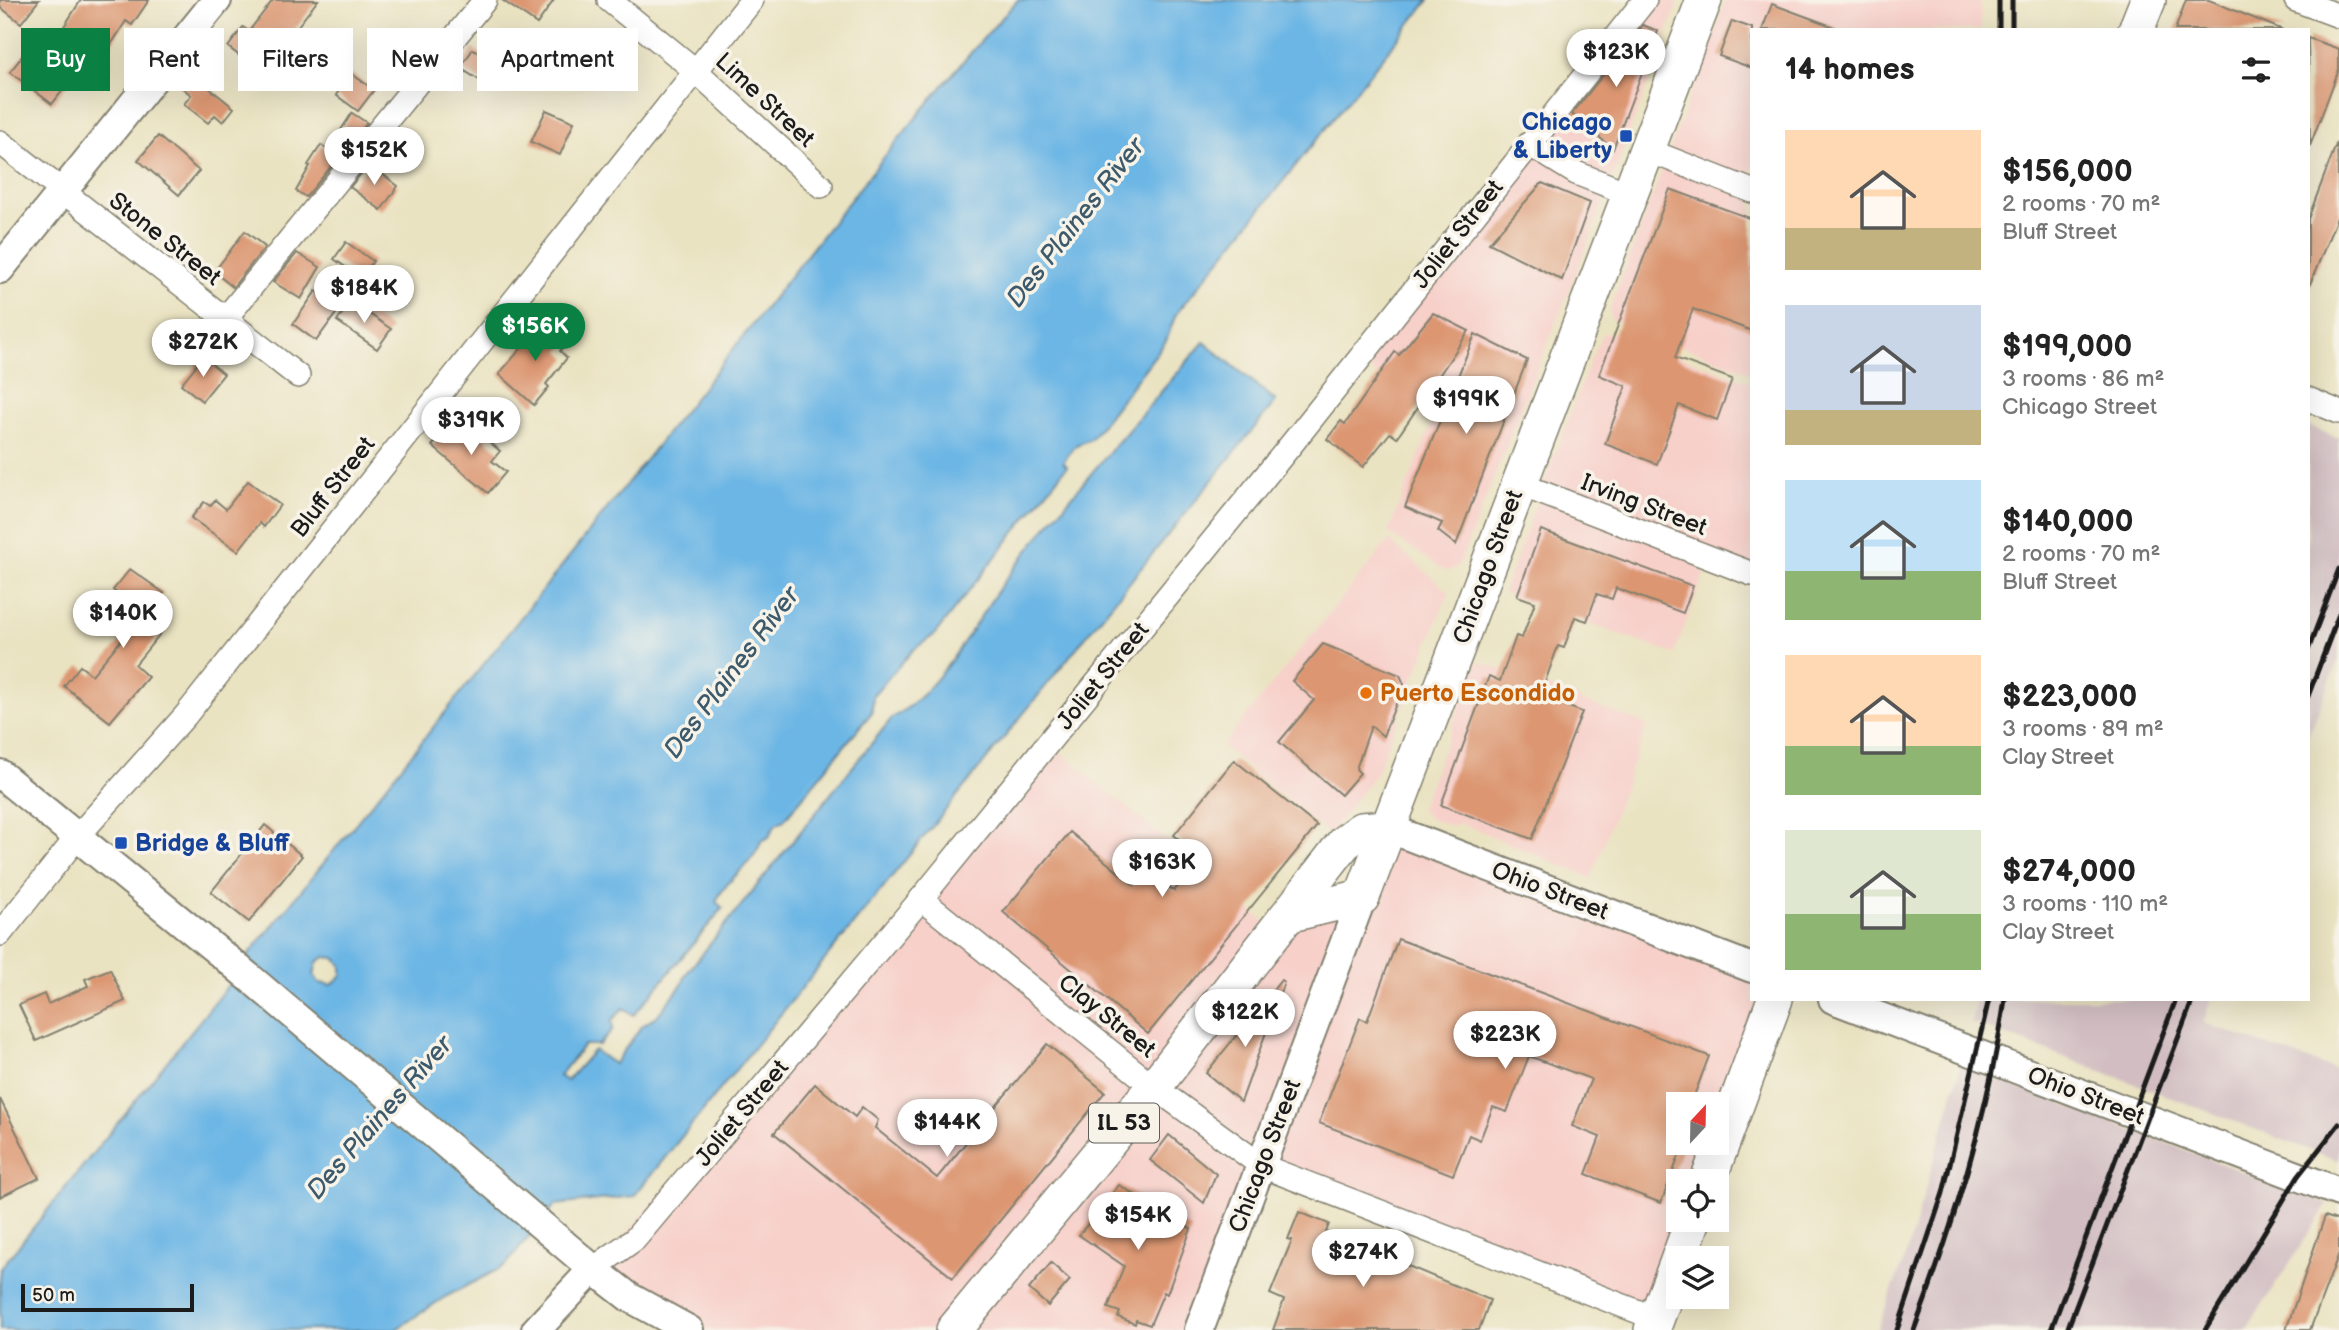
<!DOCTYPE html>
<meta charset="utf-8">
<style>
:root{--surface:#fff;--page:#f6f6f6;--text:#222;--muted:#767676;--accent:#0b8043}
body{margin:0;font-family:"Balsamiq Sans",sans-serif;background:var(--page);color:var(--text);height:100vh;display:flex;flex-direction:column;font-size:26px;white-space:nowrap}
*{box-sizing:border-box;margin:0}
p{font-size:23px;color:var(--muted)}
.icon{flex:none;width:38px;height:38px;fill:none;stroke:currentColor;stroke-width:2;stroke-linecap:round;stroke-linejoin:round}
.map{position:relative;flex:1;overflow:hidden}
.side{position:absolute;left:1750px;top:28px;width:560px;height:973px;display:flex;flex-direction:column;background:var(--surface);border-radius:0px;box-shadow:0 7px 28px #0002}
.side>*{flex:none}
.guide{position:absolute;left:21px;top:28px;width:665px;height:63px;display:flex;gap:14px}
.needle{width:46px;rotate:22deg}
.buttons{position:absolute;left:1666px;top:1092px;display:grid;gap:14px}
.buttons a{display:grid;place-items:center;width:63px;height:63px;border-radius:0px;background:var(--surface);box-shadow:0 7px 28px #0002;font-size:35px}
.scale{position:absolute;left:21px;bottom:18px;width:173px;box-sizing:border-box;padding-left:7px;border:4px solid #1c1c1c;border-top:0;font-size:19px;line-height:24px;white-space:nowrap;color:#1c1c1c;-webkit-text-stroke:5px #f7f3e8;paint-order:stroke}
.price{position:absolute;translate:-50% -60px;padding:0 16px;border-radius:24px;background:#fff;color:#222;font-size:23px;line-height:46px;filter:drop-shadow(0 2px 4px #0008)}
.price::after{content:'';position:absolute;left:50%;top:42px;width:21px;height:16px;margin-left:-10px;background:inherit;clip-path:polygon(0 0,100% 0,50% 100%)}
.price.on{background:var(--accent);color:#fff}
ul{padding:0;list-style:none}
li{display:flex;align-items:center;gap:21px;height:175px;padding:0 35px}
li span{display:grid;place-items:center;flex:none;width:196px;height:140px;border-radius:0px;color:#555}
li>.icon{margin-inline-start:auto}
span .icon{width:84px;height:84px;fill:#fffc;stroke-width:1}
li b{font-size:30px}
h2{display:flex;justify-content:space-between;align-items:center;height:84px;padding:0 35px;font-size:30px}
.tag{padding:0 24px;border-radius:0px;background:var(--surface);box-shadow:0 7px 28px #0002;font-size:24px;line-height:63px}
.tag.on{background:var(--accent);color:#fff}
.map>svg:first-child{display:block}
.built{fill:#f7d0ca;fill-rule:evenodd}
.industrial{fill:#d2bec2}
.water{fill:#6cb6e5;stroke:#446980;stroke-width:2;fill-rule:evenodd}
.building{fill:#dc9772}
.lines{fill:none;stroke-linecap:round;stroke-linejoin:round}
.minor-casing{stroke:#83806f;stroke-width:26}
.tertiary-casing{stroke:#83806f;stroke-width:32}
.primary-casing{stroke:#83806f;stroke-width:38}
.minor{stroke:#fff;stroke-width:23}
.tertiary{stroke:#fff;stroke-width:28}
.primary{stroke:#fff;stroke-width:35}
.rail{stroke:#1c1c1c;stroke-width:5}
.transit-dot{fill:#1a4fb4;stroke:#f7f3e8;stroke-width:2.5}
.food-dot{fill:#e8710a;stroke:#f7f3e8;stroke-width:2.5}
.labels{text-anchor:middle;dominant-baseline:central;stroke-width:7;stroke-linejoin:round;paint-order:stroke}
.shield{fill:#f7f3e8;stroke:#5e5c59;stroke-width:2}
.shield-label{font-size:23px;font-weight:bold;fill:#1c1c1c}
.street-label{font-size:24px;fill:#1c1c1c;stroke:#f7f3e8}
.transit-label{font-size:24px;font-weight:bold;fill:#164399;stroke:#f7f3e8;text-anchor:end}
.food-label{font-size:24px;font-weight:bold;fill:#c56008;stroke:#f7f3e8;text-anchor:start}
.water-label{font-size:26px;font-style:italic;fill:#3c5a6c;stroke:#f7f3e8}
</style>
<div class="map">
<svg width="2339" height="1330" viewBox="0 0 2339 1330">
<rect width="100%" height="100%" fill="#f7f3e8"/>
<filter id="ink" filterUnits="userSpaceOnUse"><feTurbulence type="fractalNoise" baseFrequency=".0143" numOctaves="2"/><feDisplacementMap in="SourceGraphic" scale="14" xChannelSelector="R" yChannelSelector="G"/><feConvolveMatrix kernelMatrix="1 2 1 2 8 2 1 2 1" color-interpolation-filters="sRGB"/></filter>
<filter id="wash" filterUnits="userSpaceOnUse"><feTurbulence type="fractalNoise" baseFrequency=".00686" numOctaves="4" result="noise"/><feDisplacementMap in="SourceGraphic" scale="28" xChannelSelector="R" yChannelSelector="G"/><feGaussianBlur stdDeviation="1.57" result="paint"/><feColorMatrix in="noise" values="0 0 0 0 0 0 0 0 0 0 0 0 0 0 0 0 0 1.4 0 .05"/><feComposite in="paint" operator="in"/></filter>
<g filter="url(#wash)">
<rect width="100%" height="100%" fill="#eae3c2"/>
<!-- built -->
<g class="built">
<path d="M1650,0H1679L1588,243L1458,567L1446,571L1388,533L1435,416L1360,362Z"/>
<path d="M1726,0H1980L1981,30H1752V373L1611,319L1610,308Z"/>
<path d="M1612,332L1752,383V572L1711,557L1674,654L1503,593L1588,366L1602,334Z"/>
<path d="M1389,540L1449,592L1375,775L1329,834L1222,746Z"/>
<path d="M1478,661L1647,725L1591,878L1461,823L1452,826L1430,819L1420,809Z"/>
<path d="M1051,744L1274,930L953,1330H694L596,1269Z"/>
<path d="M1389,830L1752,969V999H1777L1708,1181H1678V1220L1657,1317L1263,1165ZM1678,1104H1717V1143H1678Z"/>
<path d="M1361,898L1261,1164L1155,1087L1291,915Z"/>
<path d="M1154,1090L1260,1166L1197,1330H956Z"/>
</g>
<!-- industrial -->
<g class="industrial">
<path d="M2308,426L2339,438V658L2308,737Z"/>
<path d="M1977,999H2211L2203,1023L2339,1071V1161L1971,1022Z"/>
<path d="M1961,1065L2328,1204L2246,1330H1877L1909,1246Z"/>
</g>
<!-- water -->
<path class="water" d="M1018,0H1429L1176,314L1166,341L1091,439L1076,445L1063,462L1067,466L934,635L913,650L873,695L872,712L784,820L775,825L769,837L761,841C754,865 725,879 716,902L723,908L634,1015L623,1008L612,1021L613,1029L599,1045H584L559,1076L567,1081L594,1050L614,1064L642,1026L657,1016L682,985L686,974L892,718C944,689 975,618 1012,571C1073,492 1139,418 1204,342L1276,401L634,1196L555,1205L505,1266L445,1297L395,1330H0V1269L230,983L250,953C409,760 564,564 719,367C817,244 911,116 1018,0ZM325,957L335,958L342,966V975L332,985L319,983L314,975L317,962Z"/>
<g id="blocks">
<!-- building -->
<g class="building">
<path d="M0,0H39L21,23L0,7Z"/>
<path d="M81,0H149L132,25L126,21L95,70L84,63L52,104L10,72L33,42L47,53Z"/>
<path d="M273,0H318L277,53L294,65L278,85L228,47L243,27L249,31Z"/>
<path d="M502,0H554L537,24Z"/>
<path d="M2186,0H2209L2283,30H2175Z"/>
<path d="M1772,4L1837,28V30H1762Z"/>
<path d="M1732,21L1752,28V68L1719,56Z"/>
<path d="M1643,25L1658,31L1613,149L1572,114Z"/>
<path d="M2308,38L2339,49V69L2310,146Z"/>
<path d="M473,49L500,65L487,85L460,68Z"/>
<path d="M189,72L234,108L223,122L215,115L208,123L184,104L191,95L179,85Z"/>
<path d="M352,74L374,90L358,111L336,95Z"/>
<path d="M546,110L574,122L560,155L531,142Z"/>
<path d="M352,113L367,123L306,197L296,191L310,166L308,165L321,145L328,150Z"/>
<path d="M158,136L199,171L179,195L138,160Z"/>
<path d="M2337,142L2339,213L2308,289V219Z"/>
<path d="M369,164L398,186L381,210L350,187Z"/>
<path d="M1542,183L1590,203L1562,280L1489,243Z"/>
<path d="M1670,189L1752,219V331L1693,309L1675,358L1732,379L1717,420L1679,405L1657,464L1605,444L1626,386L1599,375Z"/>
<path d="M245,231L265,247L233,287L214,272Z"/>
<path d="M346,242L373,261L361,278L334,259Z"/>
<path d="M297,253L320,267L301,299L273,282Z"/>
<path d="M316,291L340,308L316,341L293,324Z"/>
<path d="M351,301L391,329L377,349L337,321Z"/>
<path d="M1433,313L1469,331L1397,438L1390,433L1363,467L1327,439L1341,421L1345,424L1395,352L1399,355Z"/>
<path d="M539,321L566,343L560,351L567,358L546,384L549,387L534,405L499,374L525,344L522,342Z"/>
<path d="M1475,334L1527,360L1456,545L1438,531L1442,523L1405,507Z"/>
<path d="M203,357L224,374L202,401L181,384Z"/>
<path d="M450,425L472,444L480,434L500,451L492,461L506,472L488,493L432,446Z"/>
<path d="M248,481L280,505L264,527L260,523L238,551L191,518L204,502L210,506L215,500L226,509Z"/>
<path d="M1541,530L1693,586L1683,613L1616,588L1612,599L1597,594L1587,621L1575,617L1564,648L1558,646L1540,696L1582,712L1532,839L1441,805L1489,676L1500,681L1516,636L1522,638L1535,602L1517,596Z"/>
<path d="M130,569L164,593L154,605L171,620L135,665L148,677L110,722L64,686L80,666L92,675L133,626L115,611L124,599L113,590Z"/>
<path d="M1323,644L1400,675L1404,684L1383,736L1371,726L1356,769L1360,773L1341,795L1279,742L1314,700L1292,681Z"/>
<path d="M1234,760L1317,826L1148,1034L1003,912L1070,832L1134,885L1147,869L1174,891L1202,858L1174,835Z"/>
<path d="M265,825L302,856L249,922L211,892Z"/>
<path d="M1398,939L1709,1056L1691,1104H1678V1143H1684L1661,1203L1586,1174L1600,1137L1572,1126L1591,1079L1529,1056L1507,1112L1493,1107L1480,1140L1469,1135L1453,1175L1319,1123L1360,1018L1367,1021Z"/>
<path d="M110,969L125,1001L36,1041L19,1005L44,994L48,1004L88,986L85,979Z"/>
<path d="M1281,980L1284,982L1241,1102L1206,1073Z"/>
<path d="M1047,1044L1105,1092L953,1278L774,1133L815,1084L855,1117L862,1107L878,1120L875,1128L937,1178Z"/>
<path d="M0,1099L39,1178L0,1197Z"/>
<path d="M1169,1135L1216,1174L1204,1203L1150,1160Z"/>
<path d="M1119,1185L1191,1229L1167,1294L1164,1292L1150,1325L1136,1320L1135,1324L1118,1317L1120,1312L1108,1308L1124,1266L1079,1235Z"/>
<path d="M1299,1212L1329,1224L1326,1232L1490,1300L1479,1330H1273L1284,1300L1270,1294L1292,1240L1288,1239Z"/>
<path d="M2325,1216L2339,1221V1253L2310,1330H2286Z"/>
<path d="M1051,1263L1070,1280L1048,1306L1029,1289Z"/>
</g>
</g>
</g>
<g filter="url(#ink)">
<use href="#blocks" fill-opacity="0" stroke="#83806f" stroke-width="2"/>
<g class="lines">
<defs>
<g id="minor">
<path d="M609,0L696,71L821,186"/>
<path d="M2296,0L2339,16"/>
<path d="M0,142L298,376"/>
<path d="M1529,144L1576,173L1630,194"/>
<path d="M1647,150L1752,191"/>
<path d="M225,319L485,0"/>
<path d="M2308,399L2339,412"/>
<path d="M1519,484L1752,574"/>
<path d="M921,899L1154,1087L1262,1166L1657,1319"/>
<path d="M0,934L78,836L186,715L752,0"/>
<path d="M593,1269L635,1239L921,899L1294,441L1645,0"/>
</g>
<g id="tertiary">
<path d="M0,269L217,0"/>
<path d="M0,774L231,962L593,1269L629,1297L689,1330"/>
<path d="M1388,828L1752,968"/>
<path d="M1833,999L2339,1192"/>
<path d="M536,1330L593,1269"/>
<path d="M1199,1330L1362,897"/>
</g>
<g id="primary">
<path d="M2136,30L2148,0"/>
<path d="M1291,914L1362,897L1704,0"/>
<path d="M1708,1181L1775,999"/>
<path d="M1679,1258L1693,1220"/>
<path d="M954,1330L1154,1087L1344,843L1361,830L1388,828"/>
<path d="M1652,1330L1678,1261"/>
</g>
</defs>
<!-- minor casing -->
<use href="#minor" class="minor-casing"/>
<!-- tertiary casing -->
<use href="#tertiary" class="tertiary-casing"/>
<!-- primary casing -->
<use href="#primary" class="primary-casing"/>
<!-- minor -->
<use href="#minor" class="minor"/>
<!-- tertiary -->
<use href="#tertiary" class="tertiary"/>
<!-- primary -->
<use href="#primary" class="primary"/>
<!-- rail -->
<g class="rail">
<path d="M1999,0V30"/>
<path d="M2012,0V30"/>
<path d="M2308,650L2339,569"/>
<path d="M2308,696L2339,614"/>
<path d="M1897,1330L1943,1193L1989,999"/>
<path d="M1914,1330C1954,1224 1989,1112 2005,999"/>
<path d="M2051,1330L2176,999"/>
<path d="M2067,1330L2193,999"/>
<path d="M2205,1330L2298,1176L2339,1124"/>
</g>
</g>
</g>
<!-- markers -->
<g class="transit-dot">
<rect x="1619" y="129" width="14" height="14" rx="3.5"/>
<rect x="114" y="836" width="14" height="14" rx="3.5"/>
</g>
<circle class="food-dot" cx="1366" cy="693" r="7"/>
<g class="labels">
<!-- shield labels -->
<rect class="shield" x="1089" y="1103.5" width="70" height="39" rx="5"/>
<g class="shield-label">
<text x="1124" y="1123">IL 53</text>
</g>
<!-- street labels -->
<g class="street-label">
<text transform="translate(765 100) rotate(43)">Lime Street</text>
<text transform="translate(1458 234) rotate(-52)">Joliet Street</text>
<text transform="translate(165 239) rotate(38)">Stone Street</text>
<text transform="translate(333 487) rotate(-52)">Bluff Street</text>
<text transform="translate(1644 505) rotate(21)">Irving Street</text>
<text transform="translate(1488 567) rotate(-70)">Chicago Street</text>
<text transform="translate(1103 676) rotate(-51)">Joliet Street</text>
<text transform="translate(1550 891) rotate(21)">Ohio Street</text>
<text transform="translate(1107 1016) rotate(39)">Clay Street</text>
<text transform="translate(2086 1096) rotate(21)">Ohio Street</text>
<text transform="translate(742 1113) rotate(-50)">Joliet Street</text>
<text transform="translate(1265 1156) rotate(-69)">Chicago Street</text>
</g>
<!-- transit labels -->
<g class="transit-label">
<text x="1612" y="122">Chicago<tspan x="1612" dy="28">&amp; Liberty</tspan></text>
<text x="135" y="843" text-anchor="start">Bridge &amp; Bluff</text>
</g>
<!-- food labels -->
<g class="food-label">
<text x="1380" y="693">Puerto Escondido</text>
</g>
<!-- water labels -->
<g class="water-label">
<text transform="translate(1076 223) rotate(-52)">Des Plaines River</text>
<text transform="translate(732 673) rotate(-53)">Des Plaines River</text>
<text transform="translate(380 1118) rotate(-49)">Des Plaines River</text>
</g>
</g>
</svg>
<div class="buttons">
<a><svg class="needle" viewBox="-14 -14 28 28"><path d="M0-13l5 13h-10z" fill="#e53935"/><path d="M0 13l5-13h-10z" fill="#767676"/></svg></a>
<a><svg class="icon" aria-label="locate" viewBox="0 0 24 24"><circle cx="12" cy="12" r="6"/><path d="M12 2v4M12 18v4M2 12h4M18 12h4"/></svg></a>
<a><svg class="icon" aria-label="layers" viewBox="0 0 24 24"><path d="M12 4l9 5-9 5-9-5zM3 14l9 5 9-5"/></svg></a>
</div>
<div class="scale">50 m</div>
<b class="price" style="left:1616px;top:89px">$123K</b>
<b class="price" style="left:374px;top:187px">$152K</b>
<b class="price" style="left:364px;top:325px">$184K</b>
<b class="price on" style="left:535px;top:363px">$156K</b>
<b class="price" style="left:203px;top:379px">$272K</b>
<b class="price" style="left:1466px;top:436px">$199K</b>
<b class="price" style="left:471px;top:457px">$319K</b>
<b class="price" style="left:123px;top:650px">$140K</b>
<b class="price" style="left:1162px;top:899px">$163K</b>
<b class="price" style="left:1245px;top:1049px">$122K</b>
<b class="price" style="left:1505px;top:1071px">$223K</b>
<b class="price" style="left:947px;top:1159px">$144K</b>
<b class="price" style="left:1138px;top:1252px">$154K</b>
<b class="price" style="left:1363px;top:1289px">$274K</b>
<div class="guide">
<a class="tag on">Buy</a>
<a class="tag">Rent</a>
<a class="tag">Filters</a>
<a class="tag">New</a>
<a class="tag">Apartment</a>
</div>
<section class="side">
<h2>14 homes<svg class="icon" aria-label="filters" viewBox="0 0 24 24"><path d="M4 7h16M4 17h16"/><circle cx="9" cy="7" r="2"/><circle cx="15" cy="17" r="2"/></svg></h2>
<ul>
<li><span style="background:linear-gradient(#ffd9b3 70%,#c2b280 0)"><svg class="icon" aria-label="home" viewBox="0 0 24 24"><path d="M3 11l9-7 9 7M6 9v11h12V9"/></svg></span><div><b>$156,000</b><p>2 rooms · 70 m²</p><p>Bluff Street</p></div></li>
<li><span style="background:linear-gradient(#c9d6e8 75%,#c2b280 0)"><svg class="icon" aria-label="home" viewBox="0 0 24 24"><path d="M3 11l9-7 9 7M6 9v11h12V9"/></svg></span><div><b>$199,000</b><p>3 rooms · 86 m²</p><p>Chicago Street</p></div></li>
<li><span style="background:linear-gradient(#bfe0f5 65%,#8fb573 0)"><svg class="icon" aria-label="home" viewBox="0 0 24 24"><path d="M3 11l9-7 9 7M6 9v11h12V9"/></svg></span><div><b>$140,000</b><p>2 rooms · 70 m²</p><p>Bluff Street</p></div></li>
<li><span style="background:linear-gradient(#ffd9b3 65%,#8fb573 0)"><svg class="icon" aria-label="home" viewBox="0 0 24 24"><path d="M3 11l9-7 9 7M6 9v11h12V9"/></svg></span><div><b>$223,000</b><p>3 rooms · 89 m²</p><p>Clay Street</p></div></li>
<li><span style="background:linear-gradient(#dfe7d0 60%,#8fb573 0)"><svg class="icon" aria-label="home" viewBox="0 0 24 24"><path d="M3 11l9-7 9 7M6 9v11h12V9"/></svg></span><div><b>$274,000</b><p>3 rooms · 110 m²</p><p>Clay Street</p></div></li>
</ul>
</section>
</div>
